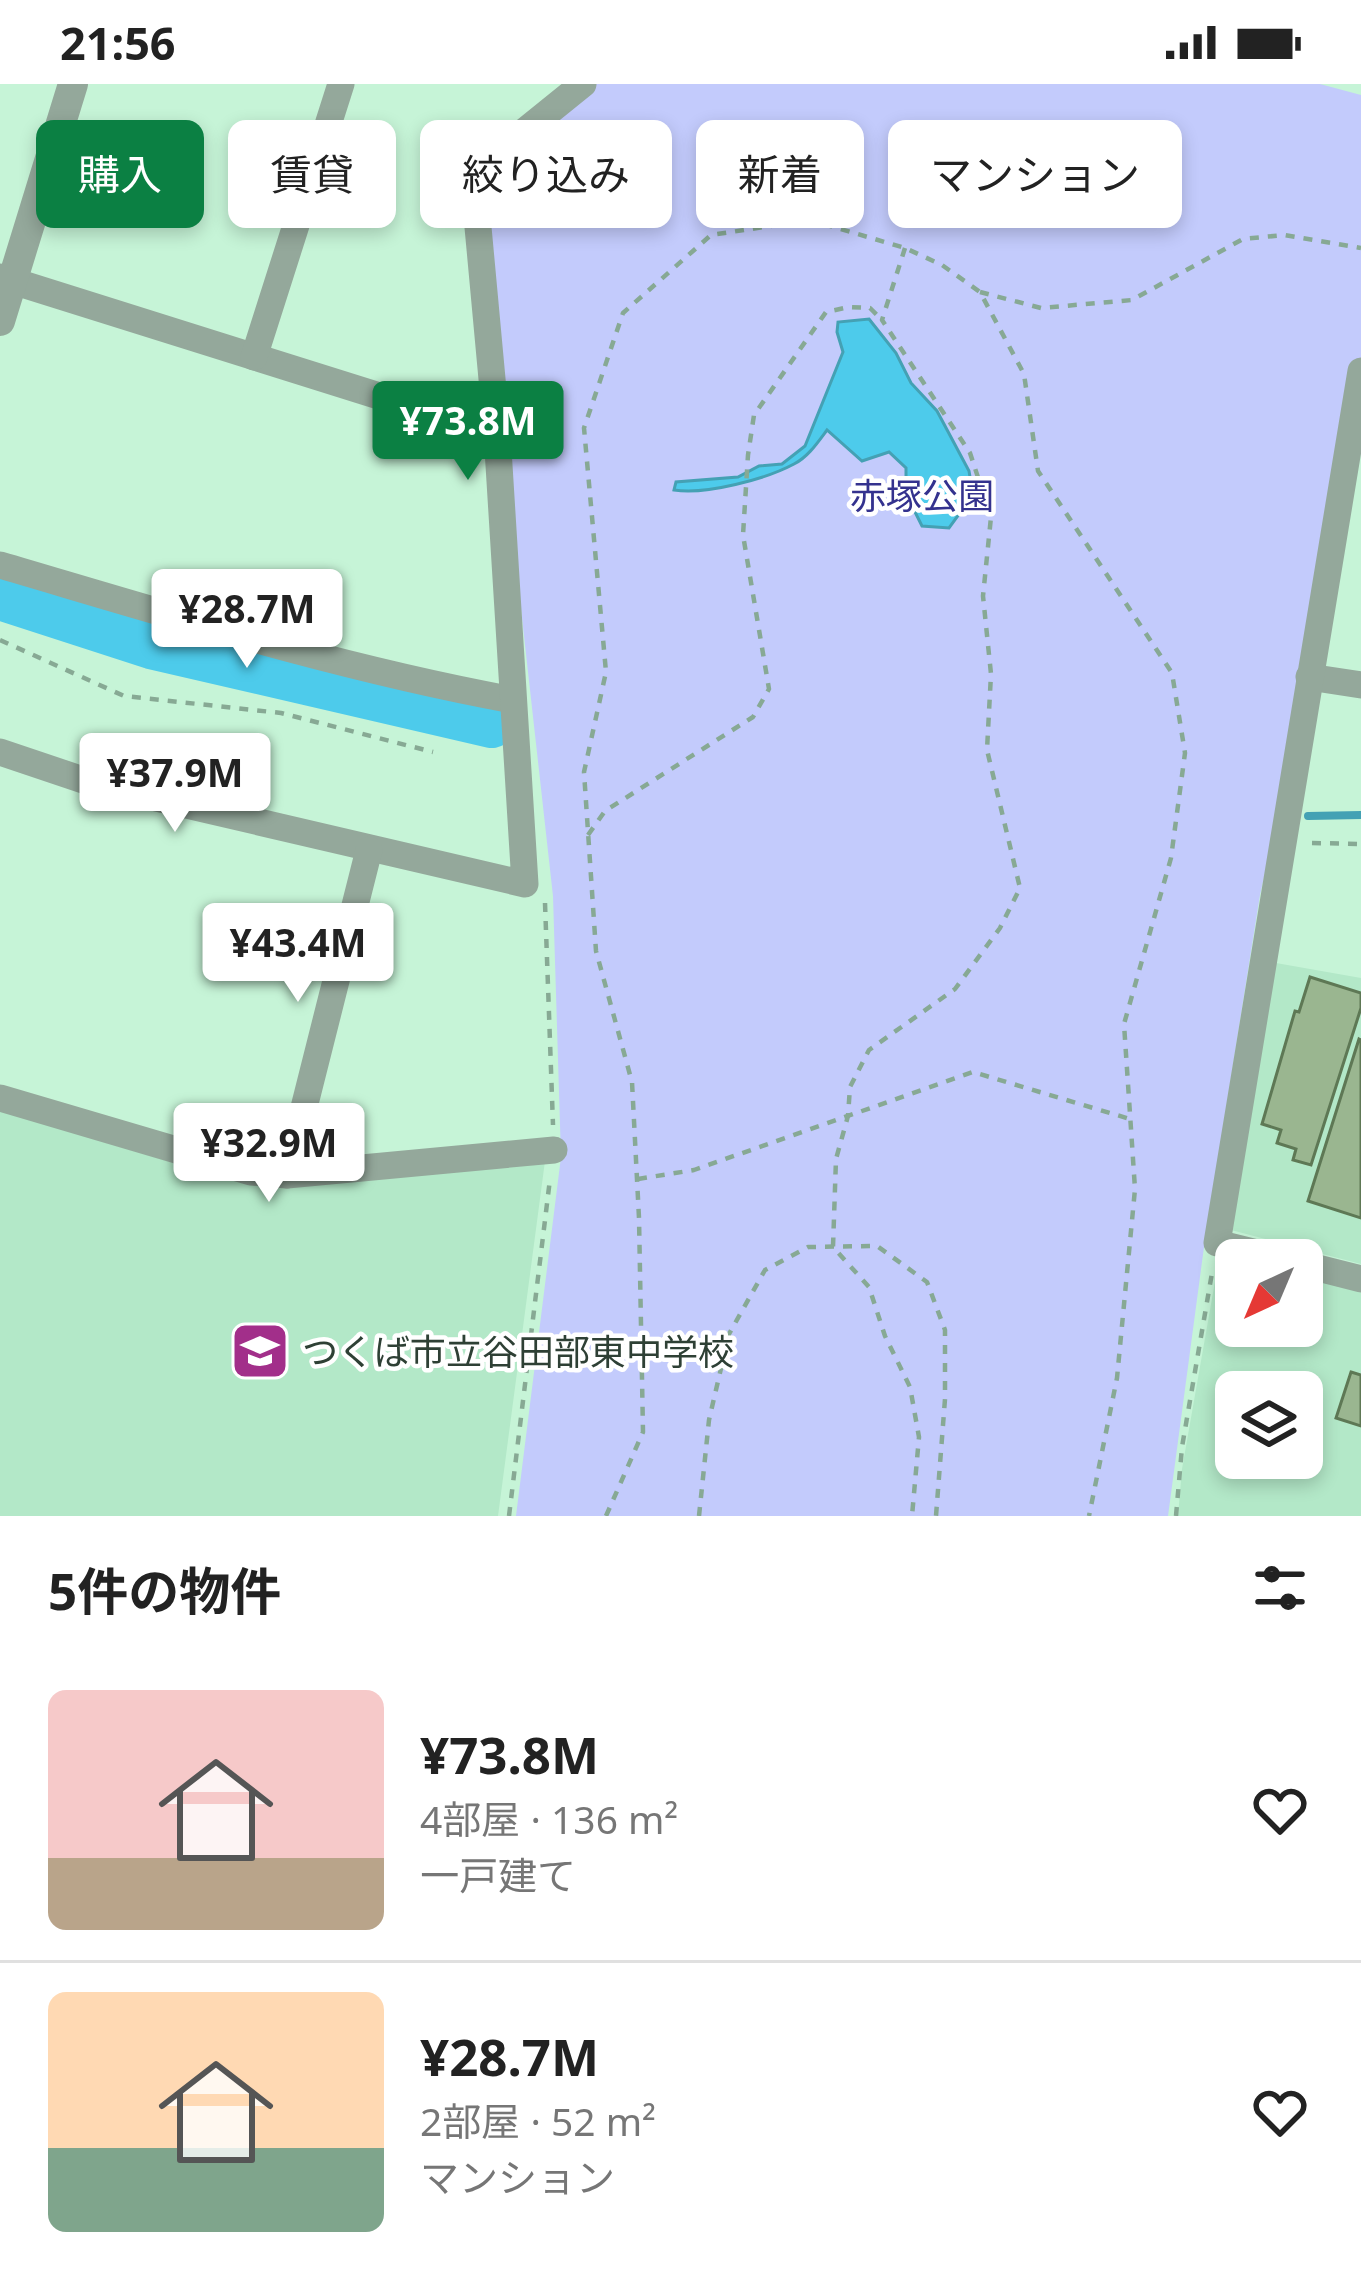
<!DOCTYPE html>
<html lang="ja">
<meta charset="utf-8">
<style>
:root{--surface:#fff;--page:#f2f2f2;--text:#222;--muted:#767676;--line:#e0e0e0;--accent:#0b8043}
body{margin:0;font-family:"Noto Sans","Noto Sans JP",sans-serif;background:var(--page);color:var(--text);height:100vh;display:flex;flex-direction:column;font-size:45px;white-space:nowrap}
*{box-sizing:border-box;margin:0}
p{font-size:39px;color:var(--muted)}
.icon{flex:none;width:66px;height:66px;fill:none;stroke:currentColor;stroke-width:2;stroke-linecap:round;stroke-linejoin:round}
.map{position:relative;height:1432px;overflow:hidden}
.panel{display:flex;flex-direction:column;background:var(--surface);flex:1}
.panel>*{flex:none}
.banner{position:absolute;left:36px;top:36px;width:1290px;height:108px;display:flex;gap:24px}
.needle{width:78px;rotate:224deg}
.controls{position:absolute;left:1215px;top:1155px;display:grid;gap:24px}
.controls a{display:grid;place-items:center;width:108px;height:108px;border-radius:18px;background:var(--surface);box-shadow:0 6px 18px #0003;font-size:60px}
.price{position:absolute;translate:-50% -102px;padding:0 27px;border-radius:12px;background:#fff;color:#222;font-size:39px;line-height:78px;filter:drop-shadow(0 3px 6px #0008)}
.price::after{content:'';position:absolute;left:50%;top:72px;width:36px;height:27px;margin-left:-18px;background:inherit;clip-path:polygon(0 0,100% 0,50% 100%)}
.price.selected{background:var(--accent);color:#fff}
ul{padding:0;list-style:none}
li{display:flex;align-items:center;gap:36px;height:300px;padding:0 48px}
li+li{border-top:3px solid var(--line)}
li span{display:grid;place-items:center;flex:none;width:336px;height:240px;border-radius:18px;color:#555}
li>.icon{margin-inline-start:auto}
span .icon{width:144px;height:144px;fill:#fffc;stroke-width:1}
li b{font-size:51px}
h2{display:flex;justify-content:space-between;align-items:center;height:144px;padding:0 48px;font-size:51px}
.tag{padding:0 42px;border-radius:18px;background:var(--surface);box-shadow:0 6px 18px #0003;font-size:42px;line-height:108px}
.tag.selected{background:var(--accent);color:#fff}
.status{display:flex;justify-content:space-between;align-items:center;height:84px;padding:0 60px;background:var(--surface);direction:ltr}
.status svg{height:33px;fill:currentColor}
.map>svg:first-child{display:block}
.built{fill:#b3e8c8;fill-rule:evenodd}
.green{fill:#c3cbfc}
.water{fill:#4dcbeb;stroke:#44a1b4;stroke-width:3}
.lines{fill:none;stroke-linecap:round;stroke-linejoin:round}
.stream{stroke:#44a1b4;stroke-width:8}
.river{stroke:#4dcbeb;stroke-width:48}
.building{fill:#9ab690;stroke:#5e7855;stroke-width:3}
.path{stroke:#87a994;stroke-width:4.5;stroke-dasharray:9 9;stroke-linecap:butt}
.minor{stroke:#94a89b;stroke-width:27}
.tertiary{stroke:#94a89b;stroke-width:30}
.labels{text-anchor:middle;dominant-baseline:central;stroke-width:9;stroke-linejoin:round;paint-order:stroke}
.park-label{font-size:36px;fill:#34328e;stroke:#fff}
.poi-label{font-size:36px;fill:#2e4035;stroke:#fff;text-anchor:start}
</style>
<div class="status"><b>21:56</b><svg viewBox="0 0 49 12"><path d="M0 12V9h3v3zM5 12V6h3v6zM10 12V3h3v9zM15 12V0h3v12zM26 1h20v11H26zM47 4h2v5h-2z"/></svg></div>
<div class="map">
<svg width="1361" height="1432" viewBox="0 0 1361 1432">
<rect width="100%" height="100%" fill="#c6f4d7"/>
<!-- built -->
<g class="built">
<path d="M1276,879L1361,894V1180L1231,1146Z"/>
<path d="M0,1027L248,1101H305L545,1077L498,1432H0Z"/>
<path d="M1220,1169L1236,1176V1242H1302V1190L1361,1206V1432H1178L1182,1385ZM1236,1308H1302V1374H1236Z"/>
</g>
<!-- green -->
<path class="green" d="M585,0H1320L1361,11V287L1309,593L1260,811L1204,1163L1168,1432H516L561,1073L553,812L477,130Z"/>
<!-- water -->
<path class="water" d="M869,235L896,269L911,299L937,327L969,387L973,411L949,444L922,442L906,410V384L889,368L862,377L827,346C818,358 808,373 794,380C766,395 706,411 674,406L676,398L738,393L759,382L782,380L805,362L843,268L837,248L838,238Z"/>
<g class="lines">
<!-- stream -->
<path class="stream" d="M1308,732L1361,731"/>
<!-- river -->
<path class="river" d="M0,512L151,561L492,640"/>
</g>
<!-- building -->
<g class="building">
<path d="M1310,893L1361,909V924L1311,1081L1293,1076L1296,1065L1277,1059L1281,1046L1262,1040L1295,927L1299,928Z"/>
<path d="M1359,955L1361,956V1134L1308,1117Z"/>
<path d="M1351,1288L1361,1291V1342L1336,1334Z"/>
</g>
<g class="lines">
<!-- path -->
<g class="path">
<path d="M905,164L882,236L970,369L991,433L983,512L991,590L987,666L1020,804L1000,844L955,905L869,966L850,1003L848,1032L836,1075L833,1163L869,1203L885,1252L910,1303L919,1353L912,1432"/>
<path d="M980,208L1041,224L1132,216L1243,155L1284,151L1361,164"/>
<path d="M0,556L124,612L281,629L433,668"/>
<path d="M588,751L605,727L753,633L769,605L743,451L748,371L754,331L826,228L849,223L870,224L882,236"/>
<path d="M1312,759L1361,760"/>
<path d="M545,819L553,1041"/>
<path d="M638,1095L694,1086L973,988L1130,1035"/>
<path d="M509,1432L550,1095"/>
<path d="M606,1432L643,1348L639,1134L632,998L596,867L584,688L606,588L584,344L623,229L711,151L810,136L905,164L942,181L980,208L1024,290L1038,387L1172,589L1185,669L1171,774L1124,940L1135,1105L1117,1294L1089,1432"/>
<path d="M699,1432L709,1336L729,1250L765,1186L808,1163L877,1162L927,1198L945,1246V1315L936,1432"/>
<path d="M1176,1432L1182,1363L1213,1183"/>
</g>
<!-- minor -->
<g class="minor">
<path d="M0,193L497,349"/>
<path d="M254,273L341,0"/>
<path d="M0,481C170,531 339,584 513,616"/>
<path d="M1309,593L1361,601"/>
<path d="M0,668L92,699L525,800L497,349L473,89L583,0"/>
<path d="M0,1014L251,1088L287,1091L554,1066"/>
<path d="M287,1091L369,766"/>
<path d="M1286,1176L1217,1159L1361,287"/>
<path d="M1302,1180L1361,1195"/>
</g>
<!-- tertiary -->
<path class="tertiary" d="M0,237L73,0"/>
</g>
<!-- icons -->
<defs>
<symbol id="school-square" viewBox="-11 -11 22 22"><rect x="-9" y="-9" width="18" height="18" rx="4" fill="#a22f8a" stroke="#fff"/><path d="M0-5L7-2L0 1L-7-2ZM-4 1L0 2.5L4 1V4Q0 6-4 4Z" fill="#fff"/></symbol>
</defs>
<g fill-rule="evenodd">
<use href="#school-square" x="227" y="1234" width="66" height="66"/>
</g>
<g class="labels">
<!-- park labels -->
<g class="park-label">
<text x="922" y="411">赤塚公園</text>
</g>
<!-- poi labels -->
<g class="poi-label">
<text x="302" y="1267">つくば市立谷田部東中学校</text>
</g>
</g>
</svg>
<div class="controls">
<a><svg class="needle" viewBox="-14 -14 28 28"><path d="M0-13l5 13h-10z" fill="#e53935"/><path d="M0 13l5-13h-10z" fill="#767676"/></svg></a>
<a><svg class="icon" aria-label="layers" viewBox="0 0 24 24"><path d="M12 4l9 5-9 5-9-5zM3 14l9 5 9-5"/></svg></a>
</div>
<b class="price selected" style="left:468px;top:399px">¥73.8M</b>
<b class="price" style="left:247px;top:587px">¥28.7M</b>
<b class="price" style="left:175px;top:751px">¥37.9M</b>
<b class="price" style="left:298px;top:921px">¥43.4M</b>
<b class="price" style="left:269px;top:1121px">¥32.9M</b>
<div class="banner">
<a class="tag selected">購入</a>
<a class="tag">賃貸</a>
<a class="tag">絞り込み</a>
<a class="tag">新着</a>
<a class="tag">マンション</a>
</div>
</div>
<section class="panel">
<h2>5件の物件<svg class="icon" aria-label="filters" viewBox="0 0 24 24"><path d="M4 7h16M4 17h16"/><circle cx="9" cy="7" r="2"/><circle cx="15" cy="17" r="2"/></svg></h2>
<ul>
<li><span style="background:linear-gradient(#f6c9c9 70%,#b9a48a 0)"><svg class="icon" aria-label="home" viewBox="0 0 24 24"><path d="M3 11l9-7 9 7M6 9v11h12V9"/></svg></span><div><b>¥73.8M</b><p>4部屋 · 136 m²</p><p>一戸建て</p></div><svg class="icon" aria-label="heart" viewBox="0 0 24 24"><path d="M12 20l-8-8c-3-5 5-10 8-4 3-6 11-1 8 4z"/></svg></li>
<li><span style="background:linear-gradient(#ffd9b3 65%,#7fa58c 0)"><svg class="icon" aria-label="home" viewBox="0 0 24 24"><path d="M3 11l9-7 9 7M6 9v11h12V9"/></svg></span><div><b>¥28.7M</b><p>2部屋 · 52 m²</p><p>マンション</p></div><svg class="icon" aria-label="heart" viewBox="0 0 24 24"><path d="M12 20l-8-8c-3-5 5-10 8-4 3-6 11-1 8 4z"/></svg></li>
</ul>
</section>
